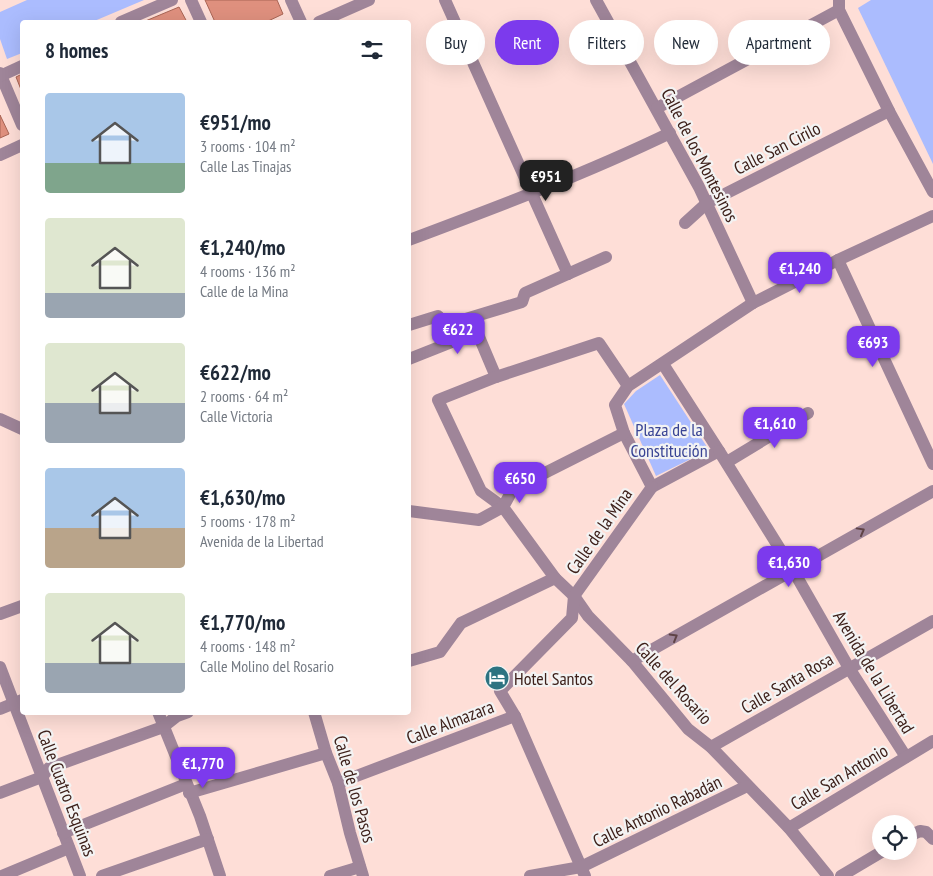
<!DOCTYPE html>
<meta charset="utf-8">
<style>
:root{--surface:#fff;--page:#f6f6f7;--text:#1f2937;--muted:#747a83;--accent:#7c3aed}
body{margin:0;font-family:"PT Sans Narrow",sans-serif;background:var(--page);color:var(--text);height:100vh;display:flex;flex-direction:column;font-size:19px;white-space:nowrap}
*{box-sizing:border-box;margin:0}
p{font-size:16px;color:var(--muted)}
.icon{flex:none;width:28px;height:28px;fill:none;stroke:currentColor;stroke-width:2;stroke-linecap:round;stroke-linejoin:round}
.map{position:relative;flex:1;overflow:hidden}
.drawer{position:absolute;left:20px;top:20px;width:391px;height:695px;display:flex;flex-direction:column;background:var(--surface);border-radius:5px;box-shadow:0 5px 20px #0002}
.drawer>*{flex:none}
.banner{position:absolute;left:426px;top:20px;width:431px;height:45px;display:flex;gap:10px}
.tools{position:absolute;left:872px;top:815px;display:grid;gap:10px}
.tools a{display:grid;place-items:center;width:45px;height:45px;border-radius:50%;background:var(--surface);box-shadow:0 5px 20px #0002;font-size:25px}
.price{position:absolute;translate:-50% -42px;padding:0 11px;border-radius:10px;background:var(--accent);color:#fff;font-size:16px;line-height:32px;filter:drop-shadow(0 1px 2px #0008)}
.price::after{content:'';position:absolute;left:50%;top:30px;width:15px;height:11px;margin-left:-8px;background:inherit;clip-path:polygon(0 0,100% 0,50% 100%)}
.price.current{background:#222;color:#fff}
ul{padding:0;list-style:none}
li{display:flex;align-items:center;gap:15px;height:125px;padding:0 25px}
li span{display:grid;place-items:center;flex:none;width:140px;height:100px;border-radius:5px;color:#555}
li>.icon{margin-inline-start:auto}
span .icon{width:60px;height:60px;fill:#fffc;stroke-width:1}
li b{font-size:21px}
h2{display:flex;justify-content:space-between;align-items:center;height:60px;padding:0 25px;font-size:21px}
.tag{padding:0 18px;border-radius:22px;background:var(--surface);box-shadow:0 5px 20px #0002;font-size:18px;line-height:45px}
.tag.current{background:var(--accent);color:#fff}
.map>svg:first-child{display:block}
.green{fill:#abbcfe}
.building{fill:#df907e;stroke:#a96555}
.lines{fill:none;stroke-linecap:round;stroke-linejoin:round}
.minor{stroke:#9f8599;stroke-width:12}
.oneway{stroke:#5f4346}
.labels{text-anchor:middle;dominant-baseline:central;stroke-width:4.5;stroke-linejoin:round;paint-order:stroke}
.street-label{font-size:18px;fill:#3d201a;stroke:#f3f3f3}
.park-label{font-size:18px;fill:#394494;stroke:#f3f3f3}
.poi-label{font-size:18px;fill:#3d201a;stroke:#f3f3f3;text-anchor:start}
</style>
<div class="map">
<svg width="933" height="876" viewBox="0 0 933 876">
<rect width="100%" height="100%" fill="#feded7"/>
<!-- green -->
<g class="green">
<path d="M27,0H144L92,22H22V53L7,59L0,39V12Z"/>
<path d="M871,0H933V164L858,8Z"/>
<path d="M660,375L709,450L656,476L624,404L636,391Z"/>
</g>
<!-- building -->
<g class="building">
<path d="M205,0H277L283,14L266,22H215Z"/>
<path d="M179,7L187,22H143Z"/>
<path d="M22,74V92L16,77Z"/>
<path d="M0,115L9,134L0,138Z"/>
</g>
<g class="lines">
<!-- minor -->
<g class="minor">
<path d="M191,0L201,22"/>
<path d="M291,0L301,22"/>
<path d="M445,0L568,274"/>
<path d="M596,0L699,187L753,303"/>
<path d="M839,0V10L889,111L933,192"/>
<path d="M121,22L172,0"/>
<path d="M319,22L369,0"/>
<path d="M0,73L22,125"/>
<path d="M0,76L22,66"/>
<path d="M657,108L839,10"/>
<path d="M0,155L22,145"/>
<path d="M685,223L707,203L889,111"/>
<path d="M409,240C497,207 585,174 670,133"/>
<path d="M838,260L933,464"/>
<path d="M409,325L438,316L446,325L522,302L525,293L606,257"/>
<path d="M409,359L477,332L496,377"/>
<path d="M663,364L719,451L652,487L624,433L615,405L628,386L753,303L838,260L933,216"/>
<path d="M628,386L599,343L496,377L438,400L481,491L503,507L555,578L574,596L588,616L632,661L688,729L711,747L789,828L828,876"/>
<path d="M0,419L22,429"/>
<path d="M719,451L793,570L849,668L906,757"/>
<path d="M727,462L808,413"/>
<path d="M409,511L479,520L503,507L513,489L624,433"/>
<path d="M0,614L22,606"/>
<path d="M409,661L440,652L461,623L555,578"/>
<path d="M632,661L933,491"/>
<path d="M0,667L80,876"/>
<path d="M0,709L22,700"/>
<path d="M158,712L200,816L220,876"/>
<path d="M314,712L326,753L338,783L350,833L363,876"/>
<path d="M515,716L585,876"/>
<path d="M711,747L933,621"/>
<path d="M338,783L515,716L500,691L572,618L574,596L652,487"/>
<path d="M0,793L42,777L49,768L163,727L177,716L188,712"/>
<path d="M189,793L326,753"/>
<path d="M789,828L933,741"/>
<path d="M63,833L186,784"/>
<path d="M909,836L920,831L926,832L933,839"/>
<path d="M2,876L69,848"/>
<path d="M102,876L208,839"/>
<path d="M330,876L360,867"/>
<path d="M530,876L581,867L747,786"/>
<path d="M841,876L883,851"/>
</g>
</g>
<!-- one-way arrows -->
<defs><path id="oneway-chevron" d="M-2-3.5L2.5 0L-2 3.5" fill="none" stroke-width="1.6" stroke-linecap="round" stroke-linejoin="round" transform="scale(1.25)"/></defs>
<g class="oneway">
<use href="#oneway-chevron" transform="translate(861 531) rotate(-29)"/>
<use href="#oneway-chevron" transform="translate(674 637) rotate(-30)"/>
</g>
<!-- icons -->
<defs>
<symbol id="hotel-disc" viewBox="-11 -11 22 22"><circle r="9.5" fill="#2d7381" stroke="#f3f3f3"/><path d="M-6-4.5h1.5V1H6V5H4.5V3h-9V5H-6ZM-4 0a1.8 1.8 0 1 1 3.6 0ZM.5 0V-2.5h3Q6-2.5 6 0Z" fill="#fff"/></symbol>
</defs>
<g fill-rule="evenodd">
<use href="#hotel-disc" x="483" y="664" width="28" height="28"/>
</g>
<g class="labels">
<!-- street labels -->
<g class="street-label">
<text transform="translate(777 148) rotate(-27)">Calle San Cirilo</text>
<text transform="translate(700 155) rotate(63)">Calle de los Montesinos</text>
<text transform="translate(599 531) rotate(-55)">Calle de la Mina</text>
<text transform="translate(874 672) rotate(59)">Avenida de la Libertad</text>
<text transform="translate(674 683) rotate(48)">Calle del Rosario</text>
<text transform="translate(787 683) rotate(-30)">Calle Santa Rosa</text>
<text transform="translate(450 722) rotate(-21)">Calle Almazara</text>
<text transform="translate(839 777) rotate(-31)">Calle San Antonio</text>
<text transform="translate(355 789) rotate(74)">Calle de los Pasos</text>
<text transform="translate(67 793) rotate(69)">Calle Cuatro Esquinas</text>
<text transform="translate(657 811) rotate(-26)">Calle Antonio Rabadán</text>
</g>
<!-- park labels -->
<g class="park-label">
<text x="669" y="429">Plaza de la<tspan x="669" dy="21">Constitución</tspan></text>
</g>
<!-- poi labels -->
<g class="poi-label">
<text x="514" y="678">Hotel Santos</text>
</g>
</g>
</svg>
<div class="tools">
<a><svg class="icon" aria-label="locate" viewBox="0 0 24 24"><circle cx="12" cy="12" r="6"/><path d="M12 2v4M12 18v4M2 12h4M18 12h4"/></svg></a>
</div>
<b class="price current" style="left:546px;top:202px">€951</b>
<b class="price" style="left:800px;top:294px">€1,240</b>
<b class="price" style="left:458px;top:355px">€622</b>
<b class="price" style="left:873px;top:368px">€693</b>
<b class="price" style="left:775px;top:449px">€1,610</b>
<b class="price" style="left:520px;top:504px">€650</b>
<b class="price" style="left:789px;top:588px">€1,630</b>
<b class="price" style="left:203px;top:789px">€1,770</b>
<div class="banner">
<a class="tag">Buy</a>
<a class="tag current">Rent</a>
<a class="tag">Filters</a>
<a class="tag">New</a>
<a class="tag">Apartment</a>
</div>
<section class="drawer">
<h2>8 homes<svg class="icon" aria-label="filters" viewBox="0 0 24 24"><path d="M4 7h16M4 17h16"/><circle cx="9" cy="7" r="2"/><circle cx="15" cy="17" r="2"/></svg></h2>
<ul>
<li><span style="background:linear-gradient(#a9c7e8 70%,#7fa58c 0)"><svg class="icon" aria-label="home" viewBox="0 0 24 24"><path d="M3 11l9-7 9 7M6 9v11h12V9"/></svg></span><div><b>€951/mo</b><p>3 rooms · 104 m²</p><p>Calle Las Tinajas</p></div></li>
<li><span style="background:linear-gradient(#dfe7d0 75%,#9aa5b1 0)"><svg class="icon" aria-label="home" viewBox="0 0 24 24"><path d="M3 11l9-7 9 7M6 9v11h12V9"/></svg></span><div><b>€1,240/mo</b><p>4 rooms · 136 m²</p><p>Calle de la Mina</p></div></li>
<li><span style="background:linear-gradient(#dfe7d0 60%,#9aa5b1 0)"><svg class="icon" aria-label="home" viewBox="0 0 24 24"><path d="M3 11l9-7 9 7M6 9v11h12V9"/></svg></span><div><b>€622/mo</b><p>2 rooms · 64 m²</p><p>Calle Victoria</p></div></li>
<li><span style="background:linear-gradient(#a9c7e8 60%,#b9a48a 0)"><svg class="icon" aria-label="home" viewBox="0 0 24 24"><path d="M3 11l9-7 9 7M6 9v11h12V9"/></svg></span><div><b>€1,630/mo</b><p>5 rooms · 178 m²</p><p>Avenida de la Libertad</p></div></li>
<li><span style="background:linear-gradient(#dfe7d0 70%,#9aa5b1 0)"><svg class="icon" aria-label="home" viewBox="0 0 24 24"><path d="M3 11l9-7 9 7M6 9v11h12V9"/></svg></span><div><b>€1,770/mo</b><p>4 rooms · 148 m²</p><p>Calle Molino del Rosario</p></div></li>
</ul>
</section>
</div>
